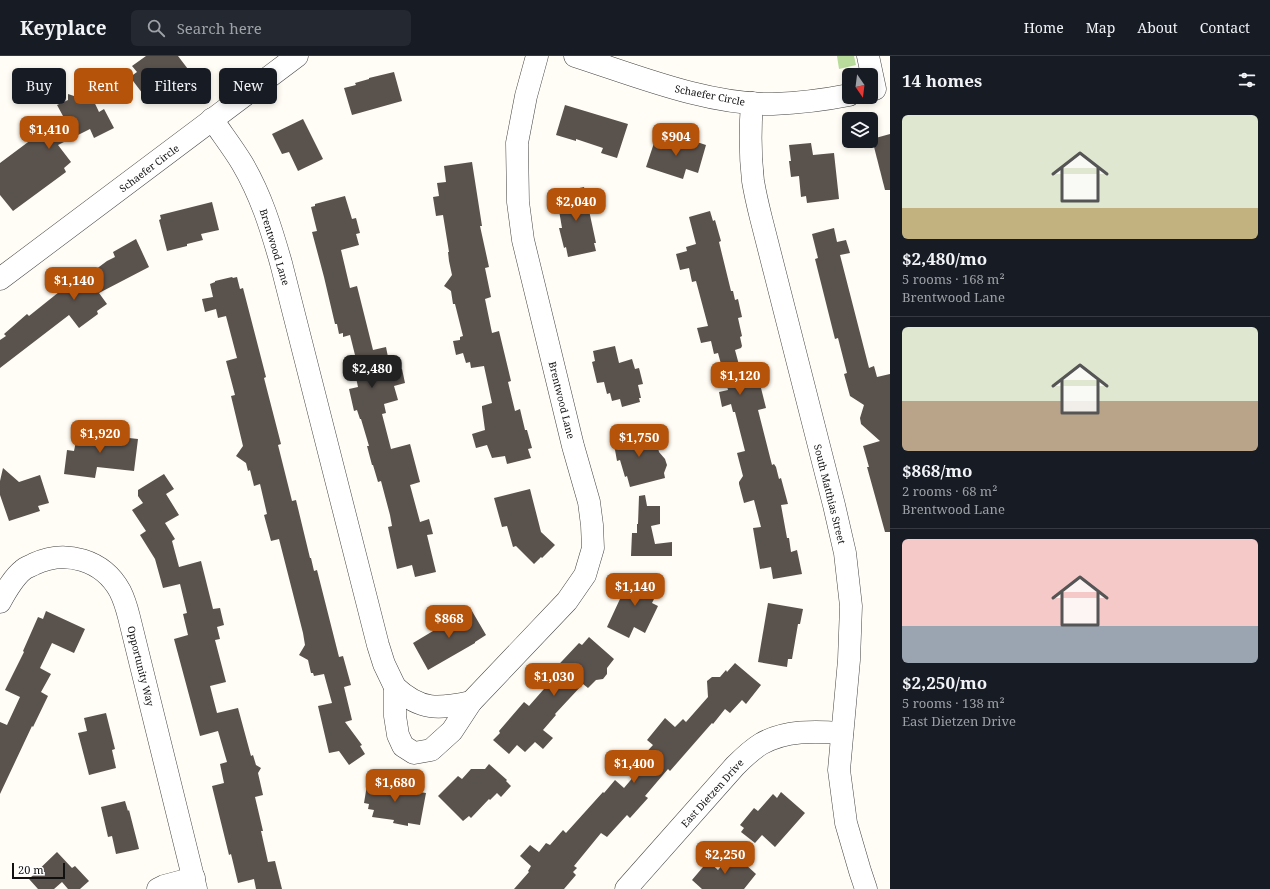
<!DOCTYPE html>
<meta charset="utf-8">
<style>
:root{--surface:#171b24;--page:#242831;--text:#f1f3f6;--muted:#9ea1a6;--line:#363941;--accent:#b45309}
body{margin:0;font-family:"Noto Serif",serif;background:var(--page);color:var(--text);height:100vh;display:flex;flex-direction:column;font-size:15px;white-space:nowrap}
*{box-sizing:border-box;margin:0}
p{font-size:13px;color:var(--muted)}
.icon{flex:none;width:22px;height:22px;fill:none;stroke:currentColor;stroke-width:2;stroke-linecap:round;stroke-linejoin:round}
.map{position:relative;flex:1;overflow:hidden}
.side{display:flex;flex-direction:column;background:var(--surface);width:380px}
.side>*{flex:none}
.hud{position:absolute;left:12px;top:12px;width:380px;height:36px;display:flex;gap:8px}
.needle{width:26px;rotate:166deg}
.tools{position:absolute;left:842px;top:12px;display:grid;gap:8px}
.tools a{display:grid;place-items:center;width:36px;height:36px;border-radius:6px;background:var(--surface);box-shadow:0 2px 6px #0003;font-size:20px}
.scale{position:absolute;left:12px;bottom:10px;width:53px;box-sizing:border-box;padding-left:4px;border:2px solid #111;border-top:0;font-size:11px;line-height:14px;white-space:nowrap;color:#111;-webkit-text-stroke:3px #fff;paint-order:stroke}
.price{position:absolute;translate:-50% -34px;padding:0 9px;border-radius:8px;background:var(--accent);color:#fff;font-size:13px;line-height:26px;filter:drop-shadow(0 1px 2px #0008)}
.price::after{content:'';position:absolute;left:50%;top:24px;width:12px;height:9px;margin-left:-6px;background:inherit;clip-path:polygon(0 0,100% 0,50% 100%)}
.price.on{background:#222;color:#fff}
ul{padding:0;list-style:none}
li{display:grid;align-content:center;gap:8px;height:212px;padding:0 12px}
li+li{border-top:1px solid var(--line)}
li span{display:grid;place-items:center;height:124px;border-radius:6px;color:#555}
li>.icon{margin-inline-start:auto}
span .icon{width:72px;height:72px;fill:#fffc;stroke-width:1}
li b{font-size:17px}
h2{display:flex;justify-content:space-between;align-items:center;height:48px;padding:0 12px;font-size:17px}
.chip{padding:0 14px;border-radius:6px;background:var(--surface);box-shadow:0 2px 6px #0003;font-size:14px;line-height:36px}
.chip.on{background:var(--accent);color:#fff}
header{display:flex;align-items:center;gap:24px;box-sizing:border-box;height:56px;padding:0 20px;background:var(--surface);border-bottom:1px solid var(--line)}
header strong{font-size:19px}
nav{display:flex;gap:22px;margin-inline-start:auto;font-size:14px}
.search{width:280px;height:36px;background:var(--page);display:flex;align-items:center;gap:10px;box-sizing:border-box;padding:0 14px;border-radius:6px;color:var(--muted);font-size:15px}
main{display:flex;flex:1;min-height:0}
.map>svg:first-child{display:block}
.forest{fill:#b9dc9c}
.building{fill:#5a524d}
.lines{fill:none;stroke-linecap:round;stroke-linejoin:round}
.minor-casing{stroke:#444;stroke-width:23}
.minor{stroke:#fff;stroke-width:22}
.labels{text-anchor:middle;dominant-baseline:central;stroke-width:4;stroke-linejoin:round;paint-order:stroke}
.street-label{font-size:10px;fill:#111;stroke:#fff}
</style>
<header>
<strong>Keyplace</strong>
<div class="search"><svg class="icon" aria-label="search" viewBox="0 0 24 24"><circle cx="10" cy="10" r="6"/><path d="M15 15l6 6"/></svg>Search here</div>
<nav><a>Home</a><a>Map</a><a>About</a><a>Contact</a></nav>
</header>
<main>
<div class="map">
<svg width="890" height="833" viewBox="0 0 890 833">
<rect width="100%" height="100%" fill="#fffdf5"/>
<!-- forest -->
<path class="forest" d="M837,0H854L856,9L839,13Z"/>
<!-- building -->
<g class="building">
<path d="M146,0H178L194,21L187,27L189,29L172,42L163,29L146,42L130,21L137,16L132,10Z"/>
<path d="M394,16L402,45L352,59L344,32L356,29L355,27L369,23V22Z"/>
<path d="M88,33L99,56L104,53L114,72L94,82L90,73L58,89L71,106L64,112L66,116L13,155L0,139V107L63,60L57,49L68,44V38L74,40Z"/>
<path d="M565,49L628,68L617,102L601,97L603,92L576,83V85L556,79Z"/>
<path d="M303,63L323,103L298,115L289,96L282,98L272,78Z"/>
<path d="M890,78V134H885L872,83Z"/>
<path d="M656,81L668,85V83L683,87L685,82L706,89L698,117L686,113L683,123L646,111Z"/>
<path d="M811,87L813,99L834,97L839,143L807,147L806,140L801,141L799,120L791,121L789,105H791L789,89Z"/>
<path d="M472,106L482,170H480L489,211L485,212L491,241L485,243L492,277L499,275L511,325L508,326L515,355L520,353L525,374H527L532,392L528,393L531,402L507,408L505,400L492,402L487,389L476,392L472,378L485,374L482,352V350L492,347L484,310L471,312L470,306L466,307L463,297L456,299L453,285L460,284V281L463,280L455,248H453L451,235L444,230L452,219L449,205L448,196H449L443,159L436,160L433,141L439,140L437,127L446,126L444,110Z"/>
<path d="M584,131L596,187H594L596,195L568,201L566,191L564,192L559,172H562L556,137Z"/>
<path d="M345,140L352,163L356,162L360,177L356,178L359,189L341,194L350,232L357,230L373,294L386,291L391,316L402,313L405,327L394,330L398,344L384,348L386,357L382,358L391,393L410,388L420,426L410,429L420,466L429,463L433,478L427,479L436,516L415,521L412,509L397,513L388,471L392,470L390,459L381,425L378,426L373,409H372L367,390H369L361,363H360L357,354L354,355L349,333L358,331L354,312L358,311L350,279L343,281V277L339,278L337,268H335L324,221L312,176L317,175L311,151L315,150V148Z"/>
<path d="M212,146L219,174L201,178L203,184L187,188V190L167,195L159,164L161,163L160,159Z"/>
<path d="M710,155L713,165L715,164L721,185L719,186L731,235H733L735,244L738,243L742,261L738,262L742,280L740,281L742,290L741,292L735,294L742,320L757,316L766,352L758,354L772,409L774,408L776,411L779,423L781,422L788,448L781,449L787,482H789L791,496L797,494L802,518L773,523L771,511L760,513L753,472L761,471L754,444L744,447L739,428V426L743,420L737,397L745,395L735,356H733L731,348L722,351L719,336L728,334L718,297L714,298L711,285L701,287L697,272L708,270L696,225L692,226L689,212L680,214L676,198L687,195L686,191L696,188L689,161Z"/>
<path d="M834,172L837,186L846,184L850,197L840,199L869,312L874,310L877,321L890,318V476H885L867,411H869L863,390L880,385L861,368L860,362L864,349L850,340L844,318L847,317L838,282L835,283L815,203L818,202L812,178Z"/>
<path d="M136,183L149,211L99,237L107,248L97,255L98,258L79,272L69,259L0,312V284L6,280L4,278L27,258L29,260L69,228L72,231L107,205L115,201L113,196Z"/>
<path d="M232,221L233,222L237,221L240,233L243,232L266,321L264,322L281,388L278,389L292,445L296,444L310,502H311L314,515L317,514L339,601L343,600L351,629L344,631L352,664L345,666L362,689L360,690L365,698L349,709L339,695L329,697L318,650L332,647L324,618L314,620L313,617H311L308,604L299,599L305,589L303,577L279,483L271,485L264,459L267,458L260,428L254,430L250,414L248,415L246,407L236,400L243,390L231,340L235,339L226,305L237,302L226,260L218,262L216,253L205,256L202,243L213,241L210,228L215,226V225Z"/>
<path d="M615,290L619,307L632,303L635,313L639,312L643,328L638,329L641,342H639L640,346L622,351L620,343L612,345L610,337L607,338L604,326L597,327L592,306L595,305L593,295Z"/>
<path d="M635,371L639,388L656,384L659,396L665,403L667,409L664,417L665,422L630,431L627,420L625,421L620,404L617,405L612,377Z"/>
<path d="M89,375L111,378V380L138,383L134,415L97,411L95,422L64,418L67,394L74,395L78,376L88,377Z"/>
<path d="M3,412L19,426L40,419L49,447L38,450L40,455L9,465L0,439V425Z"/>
<path d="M164,418L174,433L166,438L179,459L165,467L175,483L172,485L179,511L201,505L213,553L220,552L224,569L217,571L220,583L215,584L226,626L210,630L217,657L238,652L251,700L253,699L256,709L261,712L258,717L263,739L255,741L263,775H261L268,806L275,805L282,833H256L254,823L238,827L231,798L229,799L212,730L224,727L220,708L227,706L218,675L200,680L174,583L188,579L183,558L187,557L180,528L163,532L155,503L140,479L146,475L132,454L143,447L138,440V434Z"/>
<path d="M530,433L541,476L555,489L542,502L541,501L534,508L516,490L513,491L507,470L502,471L494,442Z"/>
<path d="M645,439L647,450H660V468L651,470L655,488L672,486V500H631L632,477H637V468H638L639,440Z"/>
<path d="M632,517L660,531L652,547L658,550L645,577L634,571L629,582L607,571Z"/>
<path d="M768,547L803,553L800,568H798L792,603H788L787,611L758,606Z"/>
<path d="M46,555L85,573L74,597L52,587L40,612L51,618L41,636L48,640L33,671L32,670L0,738V666L7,669L20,641L5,634L24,596L23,595L38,561L43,563Z"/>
<path d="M451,555L456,564L472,555L486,579L475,586V587L428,614L413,587L443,569L439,561Z"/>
<path d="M589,581L614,603L607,612V618L603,623L596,624L588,632L583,628L555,658L556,659L543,674L553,682L543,693L535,686L525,696L517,689L509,698L493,684L500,677L499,675L524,646L529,650L551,625L547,621L579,587L582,589Z"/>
<path d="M735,607L761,629L746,648L742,644L730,657L725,653L713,668L712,667L670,715L668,713L645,740L648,742L630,762L627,759L607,781L601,777L574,810L577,812L573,816L576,819L564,833H514L529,816L528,815L531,810L520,800L530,789L539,796L546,787L550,789L563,774L566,777L603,736L604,737L615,724L624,732L645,707L640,703L653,689L647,684L665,662L675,671L683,663L686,666L708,641L707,625L712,621H720L726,614L727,616Z"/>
<path d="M106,657L115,693L112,694L116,712L89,719L78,677L87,675L84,662Z"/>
<path d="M489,708L507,724L506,725L511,730L501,741L497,737L490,744L489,743L471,762L469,760L463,765L438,740L458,720L462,723L471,713H485Z"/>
<path d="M368,723L413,732V735L426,737L420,769L408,767V770L393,767L394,764L372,761L374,754L368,753L369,748L364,747Z"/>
<path d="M781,736L805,757L775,791L762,779L755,787L741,776L744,772L740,769L754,752L758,755L773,738L777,742Z"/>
<path d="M125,745L128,755L129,754L139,793L116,798L112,780L108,781L101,751Z"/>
<path d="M57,796L72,812L75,810L89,825L80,833H68L62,826L54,833H38L29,823Z"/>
<path d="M733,797L756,818L744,833H702L692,824L708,805L718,814Z"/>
</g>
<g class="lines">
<defs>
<g id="minor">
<path d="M575,0C637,20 708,49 773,48C799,47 824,44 849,39"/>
<path d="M868,0L875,33"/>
<path d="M752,47C750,73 750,99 753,125C755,137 758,150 761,162L834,449L845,497L851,550L849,604L839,714L846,767L860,815L866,833"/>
<path d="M212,63C222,78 233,92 242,107C261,139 271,172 281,207L378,589L384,608L395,631V660L398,679L403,690L414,697L431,694L452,675L471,646L567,545L585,519L593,492L592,469L589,446L573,390L523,184L518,146L517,87L526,40L537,0"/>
<path d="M0,223L297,0"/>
<path d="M0,546C6,535 13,522 23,514C26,511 31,510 34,508C66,493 103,504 120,535C124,543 127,553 129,561L196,833"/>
<path d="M395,631C421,655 438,653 471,646"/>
<path d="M158,833L164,830L194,822"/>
<path d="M626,833L735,710C743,702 751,694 761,688C785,674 815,675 842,677"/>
</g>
</defs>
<!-- minor casing -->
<use href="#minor" class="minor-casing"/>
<!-- minor -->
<use href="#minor" class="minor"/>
</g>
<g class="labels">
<!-- street labels -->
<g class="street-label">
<text transform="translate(710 39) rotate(11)">Schaefer Circle</text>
<text transform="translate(149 112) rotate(-37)">Schaefer Circle</text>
<text transform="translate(275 191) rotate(73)">Brentwood Lane</text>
<text transform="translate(562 344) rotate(76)">Brentwood Lane</text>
<text transform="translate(830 438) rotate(76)">South Matthias Street</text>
<text transform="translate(141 610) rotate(76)">Opportunity Way</text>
<text transform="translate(712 737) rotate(-48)">East Dietzen Drive</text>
</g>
</g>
</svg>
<div class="tools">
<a><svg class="needle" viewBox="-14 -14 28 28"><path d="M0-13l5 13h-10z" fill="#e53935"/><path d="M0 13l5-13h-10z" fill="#9ea1a6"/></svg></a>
<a><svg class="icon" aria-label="layers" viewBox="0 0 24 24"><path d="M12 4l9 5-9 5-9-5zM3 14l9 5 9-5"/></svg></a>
</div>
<div class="scale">20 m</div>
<b class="price" style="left:49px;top:94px">$1,410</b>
<b class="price" style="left:676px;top:101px">$904</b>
<b class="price" style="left:576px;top:166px">$2,040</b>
<b class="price" style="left:74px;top:245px">$1,140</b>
<b class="price on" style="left:372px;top:333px">$2,480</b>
<b class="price" style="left:740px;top:340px">$1,120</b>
<b class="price" style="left:100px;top:398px">$1,920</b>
<b class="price" style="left:639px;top:402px">$1,750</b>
<b class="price" style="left:635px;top:551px">$1,140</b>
<b class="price" style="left:449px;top:583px">$868</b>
<b class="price" style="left:554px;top:641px">$1,030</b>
<b class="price" style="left:634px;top:728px">$1,400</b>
<b class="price" style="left:395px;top:747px">$1,680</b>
<b class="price" style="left:725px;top:819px">$2,250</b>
<div class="hud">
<a class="chip">Buy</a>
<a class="chip on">Rent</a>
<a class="chip">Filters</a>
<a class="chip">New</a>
</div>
</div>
<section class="side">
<h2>14 homes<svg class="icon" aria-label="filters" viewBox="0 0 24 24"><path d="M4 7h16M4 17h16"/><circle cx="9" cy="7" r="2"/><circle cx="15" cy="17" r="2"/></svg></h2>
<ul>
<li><span style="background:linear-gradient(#dfe7d0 75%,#c2b280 0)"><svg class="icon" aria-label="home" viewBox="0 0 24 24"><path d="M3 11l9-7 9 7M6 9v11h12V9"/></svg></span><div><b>$2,480/mo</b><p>5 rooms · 168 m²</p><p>Brentwood Lane</p></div></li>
<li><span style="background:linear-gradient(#dfe7d0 60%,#b9a48a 0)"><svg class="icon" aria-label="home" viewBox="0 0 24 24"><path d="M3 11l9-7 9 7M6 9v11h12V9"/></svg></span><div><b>$868/mo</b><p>2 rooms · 68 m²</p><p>Brentwood Lane</p></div></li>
<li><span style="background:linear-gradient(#f6c9c9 70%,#9aa5b1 0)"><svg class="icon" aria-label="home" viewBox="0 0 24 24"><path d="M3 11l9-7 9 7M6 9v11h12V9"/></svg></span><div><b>$2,250/mo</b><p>5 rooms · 138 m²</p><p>East Dietzen Drive</p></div></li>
</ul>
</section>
</main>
